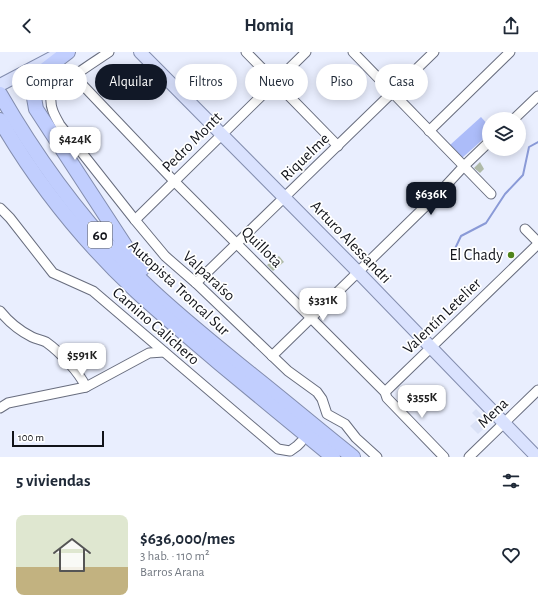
<!DOCTYPE html>
<html lang="es">
<meta charset="utf-8">
<style>
:root{--surface:#fff;--page:#f2f2f3;--text:#1f2937;--muted:#747a83;--line:#e0e1e3;--accent:#111827}
body{margin:0;font-family:"Alegreya Sans",sans-serif;background:var(--page);color:var(--text);height:100vh;display:flex;flex-direction:column;font-size:15px;white-space:nowrap}
*{box-sizing:border-box;margin:0}
p{font-size:13px;color:var(--muted)}
.icon{flex:none;width:22px;height:22px;fill:none;stroke:currentColor;stroke-width:2;stroke-linecap:round;stroke-linejoin:round}
.map{position:relative;height:405px;overflow:hidden}
.drawer{display:flex;flex-direction:column;background:var(--surface);flex:1}
.drawer>*{flex:none}
.guide{position:absolute;left:12px;top:12px;width:514px;height:36px;display:flex;gap:8px}
.controls{position:absolute;left:482px;top:60px;display:grid;gap:8px}
.controls a{display:grid;place-items:center;width:44px;height:44px;border-radius:50%;background:var(--surface);box-shadow:0 2px 10px #0003;font-size:20px}
.scale{position:absolute;left:12px;bottom:10px;width:92px;box-sizing:border-box;padding-left:4px;border:2px solid #111319;border-top:0;font-size:11px;line-height:14px;white-space:nowrap;color:#111319;-webkit-text-stroke:3px #fff;paint-order:stroke}
.price{position:absolute;translate:-50% -34px;padding:0 9px;border-radius:8px;background:#fff;color:#222;font-size:13px;line-height:26px;filter:drop-shadow(0 1px 2px #0008)}
.price::after{content:'';position:absolute;left:50%;top:24px;width:12px;height:9px;margin-left:-6px;background:inherit;clip-path:polygon(0 0,100% 0,50% 100%)}
.price.current{background:var(--accent);color:#fff}
ul{padding:0;list-style:none}
li{display:flex;align-items:center;gap:12px;height:100px;padding:0 16px}
li+li{border-top:1px solid var(--line)}
li span{display:grid;place-items:center;flex:none;width:112px;height:80px;border-radius:8px;color:#555}
li>.icon{margin-inline-start:auto}
span .icon{width:48px;height:48px;fill:#fffc;stroke-width:1}
li b{font-size:17px}
h2{display:flex;justify-content:space-between;align-items:center;height:48px;padding:0 16px;font-size:17px}
.tag{padding:0 14px;border-radius:18px;background:var(--surface);box-shadow:0 2px 10px #0003;font-size:14px;line-height:36px}
.tag.current{background:var(--accent);color:#fff}
header{display:flex;justify-content:space-between;align-items:center;height:52px;padding:0 16px;background:var(--surface);font-size:18px;font-weight:700}
.map>svg:first-child{display:block}
.built{fill:#dae1f6}
.green{fill:#acbcf9}
.lines{fill:none;stroke-linecap:round;stroke-linejoin:round}
.stream{stroke:#8a9ad7;stroke-width:2}
.building{fill:#afbaa8}
.minor-casing{stroke:#686d7e;stroke-width:11}
.major-casing{stroke:#838dae;stroke-width:14}
.highway-casing{stroke:#838dae;stroke-width:16}
.minor{stroke:#fff;stroke-width:9}
.major{stroke:#dae2fe;stroke-width:12}
.highway{stroke:#c1cefe;stroke-width:14}
.poi-dot{fill:#50841b;stroke:#fff;stroke-width:1.5}
.labels{text-anchor:middle;dominant-baseline:central;stroke-width:3.5;stroke-linejoin:round;paint-order:stroke}
.shield{fill:#fff;stroke:#585a5e;stroke-width:1}
.shield-label{font-size:15px;font-weight:bold;fill:#111319}
.street-label{font-size:16px;fill:#111319;stroke:#fff}
.poi-label{font-size:16px;fill:#111319;stroke:#fff;text-anchor:end}
</style>
<header><svg class="icon" aria-label="back" viewBox="0 0 24 24"><path d="M15 5l-7 7 7 7"/></svg>Homiq<svg class="icon" aria-label="share" viewBox="0 0 24 24"><path d="M12 15V3M7 8l5-5 5 5M5 13v7h14v-7"/></svg></header>
<div class="map">
<svg width="538" height="405" viewBox="0 0 538 405">
<rect width="100%" height="100%" fill="#e9eefe"/>
<!-- built -->
<path class="built" d="M476,357L490,371L478,382L470,374L478,367L472,361Z"/>
<!-- green -->
<path class="green" d="M481,65L489,74V82L462,106L450,93Z"/>
<g class="lines">
<!-- stream -->
<path class="stream" d="M452,203L461,184L486,171L505,142L523,123L529,95L538,90"/>
</g>
<!-- building -->
<g class="building">
<path d="M480,110L484,117L480,121L474,116Z"/>
<path d="M279,204L284,210L273,219L267,213Z"/>
</g>
<g class="lines">
<defs>
<g id="minor">
<path d="M109,0C99,7 52,36 51,46C50,56 55,64 60,73L135,168L165,204L196,231L288,319L317,340L322,347L327,362L345,372L356,386L377,405"/>
<path d="M246,0L338,94"/>
<path d="M353,0L491,142"/>
<path d="M74,24L174,129L385,340L387,346L444,405"/>
<path d="M514,67L538,44"/>
<path d="M429,79L510,0"/>
<path d="M0,156L10,166L53,221L93,239L278,397L290,399L297,394L301,390"/>
<path d="M135,168L306,0"/>
<path d="M525,177L538,190"/>
<path d="M196,231L434,0"/>
<path d="M0,259C8,269 20,279 32,285C36,287 42,288 46,290C60,300 79,320 86,335"/>
<path d="M272,304L438,142L464,114L489,90"/>
<path d="M385,340L538,192"/>
<path d="M0,356L8,351L86,335L149,301L164,300"/>
<path d="M469,405L538,338"/>
</g>
<g id="major">
<path d="M140,0L358,220L537,405"/>
<path d="M0,33L57,3"/>
</g>
<g id="highway">
<path d="M68,0L38,23L33,40L36,57L132,204L142,217"/>
<path d="M0,42C39,110 86,173 142,229C177,263 215,293 252,323C286,350 319,378 353,405"/>
<path d="M0,68C36,130 82,188 135,238C162,263 191,287 219,311C257,342 295,374 333,405"/>
</g>
</defs>
<!-- minor casing -->
<use href="#minor" class="minor-casing"/>
<!-- major casing -->
<use href="#major" class="major-casing"/>
<!-- highway casing -->
<use href="#highway" class="highway-casing"/>
<!-- minor -->
<use href="#minor" class="minor"/>
<!-- major -->
<use href="#major" class="major"/>
<!-- highway -->
<use href="#highway" class="highway"/>
</g>
<!-- markers -->
<circle class="poi-dot" cx="511" cy="203" r="4"/>
<g class="labels">
<!-- shield labels -->
<rect class="shield" x="88" y="170" width="24" height="26" rx="3"/>
<g class="shield-label">
<text x="100" y="183">60</text>
</g>
<!-- street labels -->
<g class="street-label">
<text transform="translate(192 90) rotate(-45)">Pedro Montt</text>
<text transform="translate(305 105) rotate(-44)">Riquelme</text>
<text transform="translate(351 190) rotate(46)">Arturo Alessandri</text>
<text transform="translate(262 195) rotate(45)">Quillota</text>
<text transform="translate(209 224) rotate(43)">Valparaíso</text>
<text transform="translate(179 236) rotate(43)">Autopista Troncal Sur</text>
<text transform="translate(442 264) rotate(-44)">Valentín Letelier</text>
<text transform="translate(156 274) rotate(41)">Camino Calichero</text>
<text transform="translate(493 361) rotate(-44)">Mena</text>
</g>
<!-- poi labels -->
<g class="poi-label">
<text x="503" y="203">El Chady</text>
</g>
</g>
</svg>
<div class="controls">
<a><svg class="icon" aria-label="layers" viewBox="0 0 24 24"><path d="M12 4l9 5-9 5-9-5zM3 14l9 5 9-5"/></svg></a>
</div>
<div class="scale">100 m</div>
<b class="price" style="left:75px;top:109px">$424K</b>
<b class="price current" style="left:431px;top:164px">$636K</b>
<b class="price" style="left:323px;top:270px">$331K</b>
<b class="price" style="left:82px;top:325px">$591K</b>
<b class="price" style="left:422px;top:367px">$355K</b>
<div class="guide">
<a class="tag">Comprar</a>
<a class="tag current">Alquilar</a>
<a class="tag">Filtros</a>
<a class="tag">Nuevo</a>
<a class="tag">Piso</a>
<a class="tag">Casa</a>
</div>
</div>
<section class="drawer">
<h2>5 viviendas<svg class="icon" aria-label="filters" viewBox="0 0 24 24"><path d="M4 7h16M4 17h16"/><circle cx="9" cy="7" r="2"/><circle cx="15" cy="17" r="2"/></svg></h2>
<ul>
<li><span style="background:linear-gradient(#dfe7d0 65%,#c2b280 0)"><svg class="icon" aria-label="home" viewBox="0 0 24 24"><path d="M3 11l9-7 9 7M6 9v11h12V9"/></svg></span><div><b>$636,000/mes</b><p>3 hab. · 110 m²</p><p>Barros Arana</p></div><svg class="icon" aria-label="heart" viewBox="0 0 24 24"><path d="M12 20l-8-8c-3-5 5-10 8-4 3-6 11-1 8 4z"/></svg></li>
</ul>
</section>
